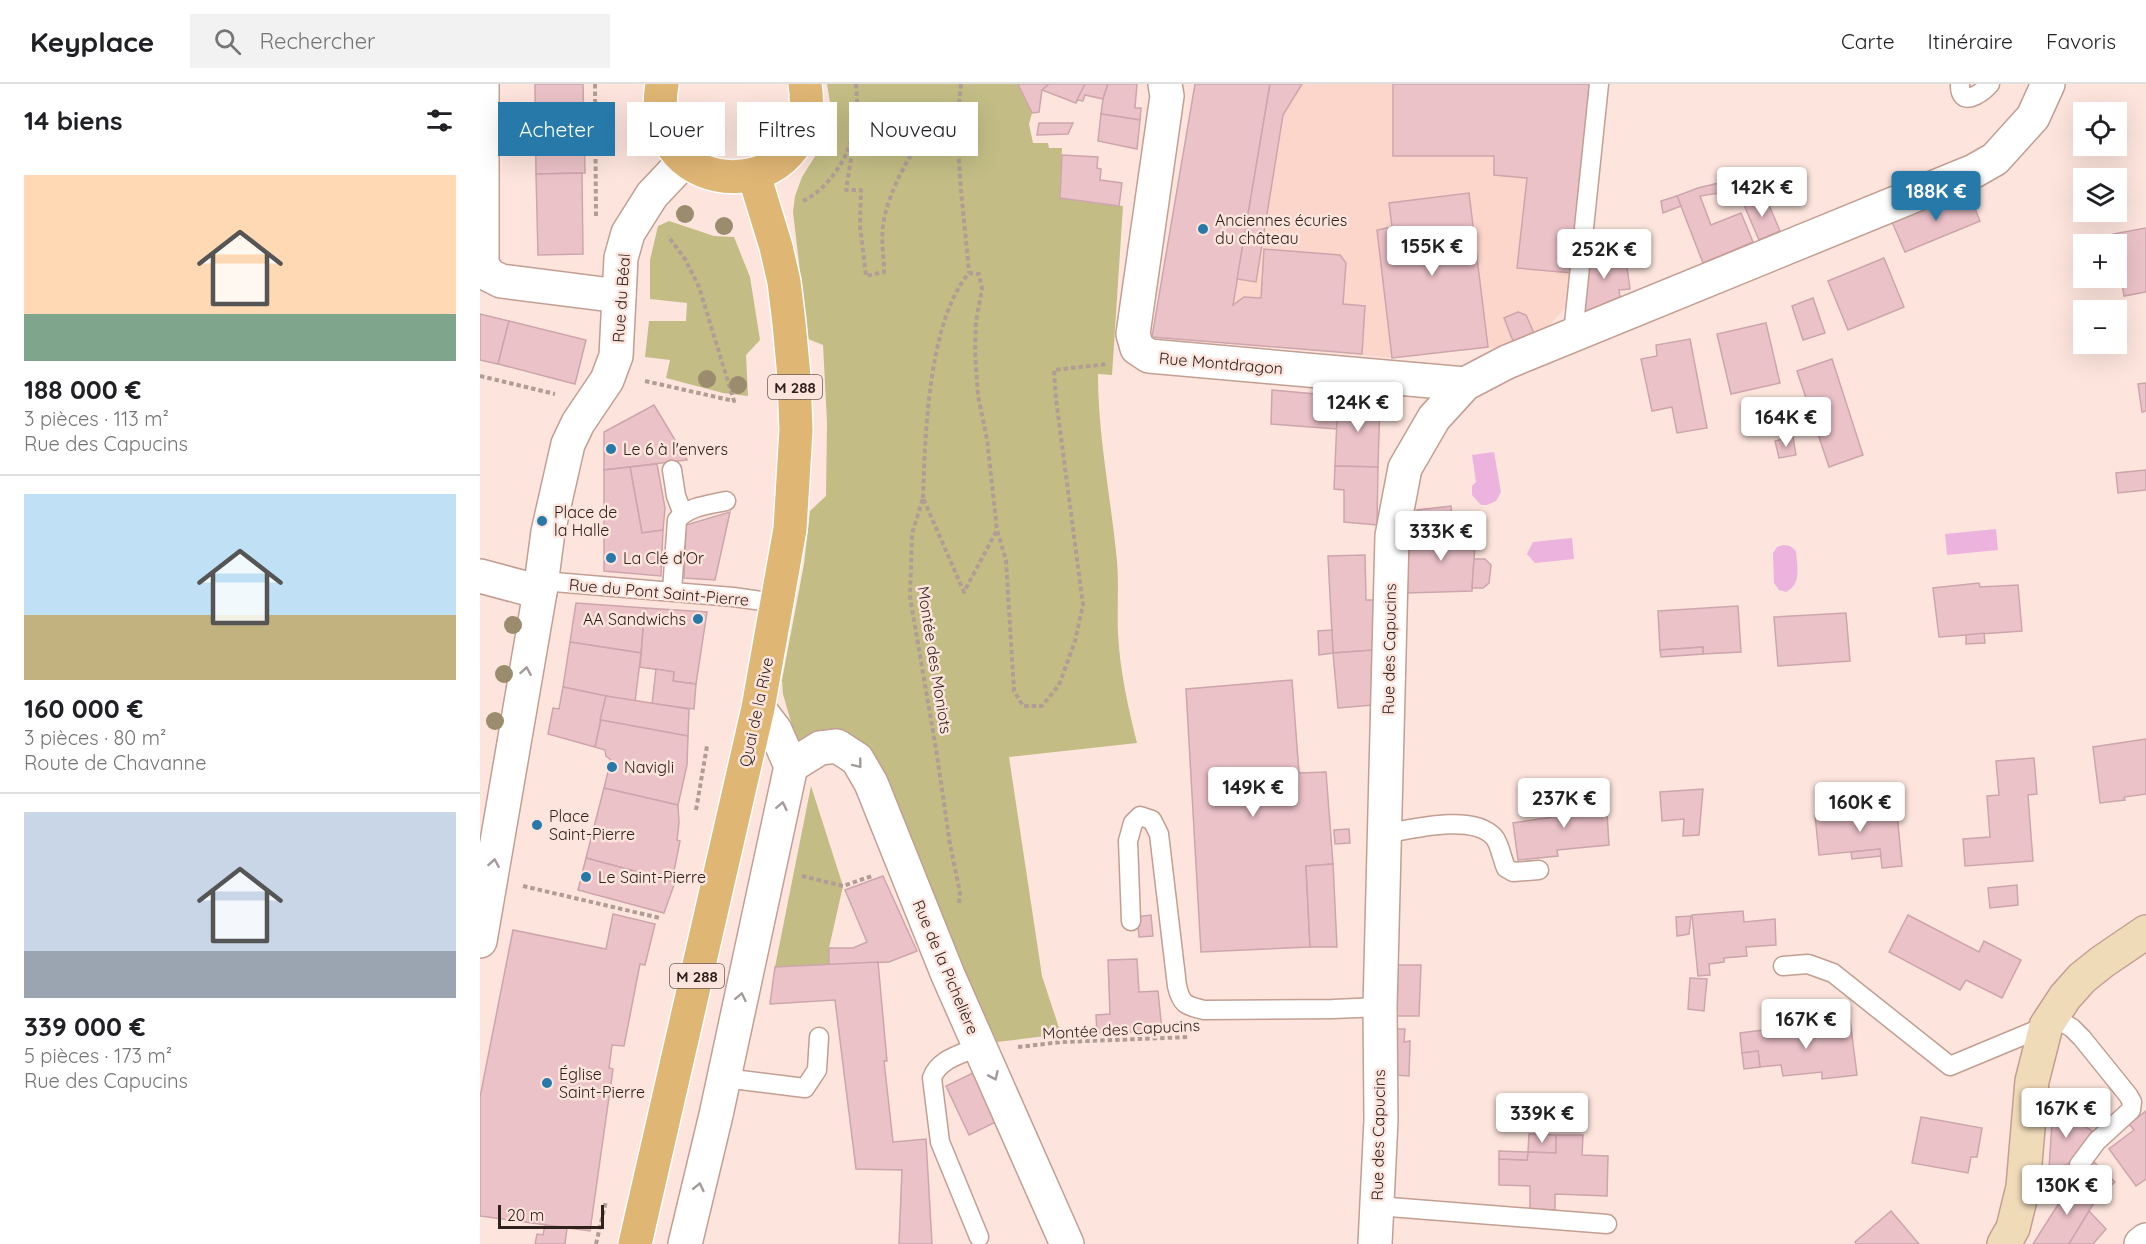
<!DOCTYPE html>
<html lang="fr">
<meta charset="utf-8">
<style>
:root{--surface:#fff;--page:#f2f2f2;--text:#202124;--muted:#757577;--line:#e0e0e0;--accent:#2679a9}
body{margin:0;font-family:Quicksand,sans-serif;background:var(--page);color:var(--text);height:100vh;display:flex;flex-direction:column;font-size:22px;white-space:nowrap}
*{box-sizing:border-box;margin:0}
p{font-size:20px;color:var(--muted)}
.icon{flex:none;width:33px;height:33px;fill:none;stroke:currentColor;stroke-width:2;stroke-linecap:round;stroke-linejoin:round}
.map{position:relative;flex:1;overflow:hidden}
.panel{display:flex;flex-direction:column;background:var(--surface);width:480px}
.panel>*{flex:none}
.guide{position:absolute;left:18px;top:18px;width:570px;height:54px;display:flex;gap:12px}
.controls{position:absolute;left:1593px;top:18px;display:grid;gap:12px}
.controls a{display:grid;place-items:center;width:54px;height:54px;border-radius:0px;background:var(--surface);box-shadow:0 6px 24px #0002;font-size:30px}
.scale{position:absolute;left:18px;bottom:15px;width:106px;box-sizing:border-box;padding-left:6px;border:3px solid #2f211c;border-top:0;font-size:16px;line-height:21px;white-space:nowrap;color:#2f211c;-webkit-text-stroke:4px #fde5dd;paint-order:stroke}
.price{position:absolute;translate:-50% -51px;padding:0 14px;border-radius:6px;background:#fff;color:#222;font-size:20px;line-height:39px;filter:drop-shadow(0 2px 3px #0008)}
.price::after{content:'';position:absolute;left:50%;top:36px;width:18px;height:14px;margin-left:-9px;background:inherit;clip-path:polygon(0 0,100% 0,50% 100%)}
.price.active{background:var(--accent);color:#fff}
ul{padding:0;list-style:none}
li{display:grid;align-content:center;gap:12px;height:318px;padding:0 24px}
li+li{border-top:2px solid var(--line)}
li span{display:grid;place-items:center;height:186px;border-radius:0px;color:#555}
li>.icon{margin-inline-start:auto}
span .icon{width:108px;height:108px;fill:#fffc;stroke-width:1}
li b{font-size:26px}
h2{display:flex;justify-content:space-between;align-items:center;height:72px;padding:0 24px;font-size:26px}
.chip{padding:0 21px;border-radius:0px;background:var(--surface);box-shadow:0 6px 24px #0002;font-size:21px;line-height:54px}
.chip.active{background:var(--accent);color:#fff}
header{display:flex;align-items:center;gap:36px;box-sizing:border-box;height:84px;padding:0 30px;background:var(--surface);border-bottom:2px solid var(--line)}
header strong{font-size:28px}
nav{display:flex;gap:33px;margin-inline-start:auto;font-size:21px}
.search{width:420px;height:54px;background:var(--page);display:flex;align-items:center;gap:15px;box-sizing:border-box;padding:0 21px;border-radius:0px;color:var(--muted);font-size:22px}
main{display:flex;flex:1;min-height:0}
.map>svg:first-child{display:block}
.built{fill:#fcd6ca}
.green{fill:#c3bd85}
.water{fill:#ecb3de}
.building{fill:#ebc2c8;stroke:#cda5ac;stroke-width:1.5}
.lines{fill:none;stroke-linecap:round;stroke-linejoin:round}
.service-casing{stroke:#c39e92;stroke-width:21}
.minor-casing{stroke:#c39e92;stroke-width:36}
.secondary-casing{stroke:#c39e92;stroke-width:36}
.primary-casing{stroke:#fff;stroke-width:36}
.path{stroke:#b19d96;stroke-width:4;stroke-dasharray:4.5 3;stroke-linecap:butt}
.service{stroke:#fff;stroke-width:18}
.minor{stroke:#fff;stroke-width:33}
.secondary{stroke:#f0dbb9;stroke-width:33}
.primary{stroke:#e0b674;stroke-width:33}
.tree{fill:#9b8c6d}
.oneway{stroke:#a19b99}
.poi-dot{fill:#2679a9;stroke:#fde5dd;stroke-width:2}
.labels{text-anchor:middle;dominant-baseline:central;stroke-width:5;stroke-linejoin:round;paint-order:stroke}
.shield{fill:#fde5dd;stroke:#6d5c56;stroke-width:1.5}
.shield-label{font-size:15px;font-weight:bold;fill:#2f211c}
.poi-label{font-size:16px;fill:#2f211c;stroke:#fde5dd;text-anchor:start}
.street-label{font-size:16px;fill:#2f211c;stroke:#fde5dd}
</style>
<header>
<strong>Keyplace</strong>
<div class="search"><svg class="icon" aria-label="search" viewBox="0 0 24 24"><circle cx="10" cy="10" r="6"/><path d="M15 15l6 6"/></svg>Rechercher</div>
<nav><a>Carte</a><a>Itinéraire</a><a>Favoris</a></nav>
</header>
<main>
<section class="panel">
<h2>14 biens<svg class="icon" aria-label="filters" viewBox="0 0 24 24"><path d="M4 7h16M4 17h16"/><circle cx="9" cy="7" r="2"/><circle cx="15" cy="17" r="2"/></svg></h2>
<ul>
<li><span style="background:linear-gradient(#ffd9b3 75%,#7fa58c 0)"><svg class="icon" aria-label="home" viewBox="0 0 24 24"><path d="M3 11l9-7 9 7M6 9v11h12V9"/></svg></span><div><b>188 000 €</b><p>3 pièces · 113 m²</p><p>Rue des Capucins</p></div></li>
<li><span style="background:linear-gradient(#bfe0f5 65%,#c2b280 0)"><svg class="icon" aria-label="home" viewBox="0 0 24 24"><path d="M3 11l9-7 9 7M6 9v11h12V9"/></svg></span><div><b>160 000 €</b><p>3 pièces · 80 m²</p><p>Route de Chavanne</p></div></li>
<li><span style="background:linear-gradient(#c9d6e8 75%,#9aa5b1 0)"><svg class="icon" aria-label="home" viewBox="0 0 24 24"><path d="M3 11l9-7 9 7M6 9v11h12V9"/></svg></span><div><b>339 000 €</b><p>5 pièces · 173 m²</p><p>Rue des Capucins</p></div></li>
</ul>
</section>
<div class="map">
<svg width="1666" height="1160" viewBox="0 0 1666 1160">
<rect width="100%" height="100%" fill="#fde5dd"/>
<!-- built -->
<path class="built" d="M715,0H1112L1088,221L1068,243L1019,263L912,274L672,253Z"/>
<!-- green -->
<g class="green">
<path d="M347,0H538L552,29L549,40L553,59H568L569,64H582L580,114L643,122L632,291L618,290C618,353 631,414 637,477C639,501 637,526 638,550C640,587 648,623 657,659L529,673L562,892L581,950L517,958L384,665L317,659L303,610L302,596L324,480L330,427L346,412L347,338L343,261L328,255L313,128L315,112L322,93L346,55L352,30Z"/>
<path d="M189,137L234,152L254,153L270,193L280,256L266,271L268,312L243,309L186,294L190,276L165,273L169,237H206L207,219L170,215V176L178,142Z"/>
<path d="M331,702L363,802L349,864V881L295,883Z"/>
</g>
<!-- water -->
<g class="water">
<path d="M1014,368L1021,408L1016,417L1007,421H1001L992,411V402L996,398L992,371Z"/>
<path d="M1516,445L1518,466L1467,471L1465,450Z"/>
<path d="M1092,454L1094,475L1055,479L1047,470L1053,458Z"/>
<path d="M1303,461L1310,462L1316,467C1317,483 1322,500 1306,508L1299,506L1294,499L1293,469L1297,463Z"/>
</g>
<!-- building -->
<g class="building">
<path d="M55,0H103L105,89L56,90Z"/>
<path d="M538,0H569L562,6L559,28L552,29Z"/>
<path d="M569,0H605L596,19L562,6Z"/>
<path d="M605,0H628L623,15L605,11L603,17L597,16Z"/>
<path d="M628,0H657L655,24H661L660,36L621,30L623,15Z"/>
<path d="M715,0H790L753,221L764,213L781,214L784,165L860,171L866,179L863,220L885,222L882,270L672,253Z"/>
<path d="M790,0H822L803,31L776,198L757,195Z"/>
<path d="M913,0H1112L1092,189L1037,184L1047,94L1014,91V72H913Z"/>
<path d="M621,30L660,36L657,65L618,57Z"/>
<path d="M559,39H593L588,50L557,51Z"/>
<path d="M582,71L618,73L617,84L621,85L620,96L642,99L639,122L580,114Z"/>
<path d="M102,89L103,170L58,171L56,90Z"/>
<path d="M1243,98L1246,108L1220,112L1231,141L1261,129L1273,158L1223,179L1197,112L1218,104Z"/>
<path d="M1488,107L1500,137L1425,168L1412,138Z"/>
<path d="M989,109L1008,263L912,274L897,146L912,143L909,119Z"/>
<path d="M1197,112L1201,122L1183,129L1181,117Z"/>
<path d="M1285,112L1300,147L1279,156L1264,121Z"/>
<path d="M1666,144V208L1644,212L1636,160H1635L1633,150Z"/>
<path d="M1111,161L1124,163L1123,180L1136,178V184L1147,183L1150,205L1139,206L1140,213L1104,228Z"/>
<path d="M1404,174L1424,223L1368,246L1348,197Z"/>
<path d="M1333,214L1345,249L1323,256L1312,222Z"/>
<path d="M1038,228L1046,231L1054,249L1033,257L1024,234Z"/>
<path d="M0,230L29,237L18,280L0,276Z"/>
<path d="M29,237L106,256L95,300L18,280Z"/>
<path d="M1286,239L1300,299L1251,310L1237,250Z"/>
<path d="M1210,255L1227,344L1197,349L1192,323L1172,327L1161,275L1177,272L1176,261Z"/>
<path d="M1352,275L1383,371L1349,383L1317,287Z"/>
<path d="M1666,299V327L1662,328L1658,300Z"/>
<path d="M792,306L858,312L857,345L791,340Z"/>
<path d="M858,312L900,317L898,383L855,382Z"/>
<path d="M174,321L207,376L124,386V348Z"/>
<path d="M1313,353L1316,371L1299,374L1295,357Z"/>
<path d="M177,380L185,424L183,446L162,449L150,383Z"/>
<path d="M855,382L898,383L897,441L864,438V406L854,405Z"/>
<path d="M150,383L162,449L183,446L181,492L124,487V386Z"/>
<path d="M1666,386V406L1638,409L1636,389Z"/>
<path d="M971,422L973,448L929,452L937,426Z"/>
<path d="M250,428L235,496L204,494L206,441Z"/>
<path d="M996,446L992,507L927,509L929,452Z"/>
<path d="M885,471L886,516H895L894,566L853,569L848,472Z"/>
<path d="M994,475H1005L1011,481L1009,499L1003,504H992Z"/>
<path d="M1499,499L1500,503L1538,501L1542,547L1459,553L1453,504Z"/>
<path d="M96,519L165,524L161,569L90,558Z"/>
<path d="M1258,522L1261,568L1223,570V563L1180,566L1178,527Z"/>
<path d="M165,524L227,528L216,600L193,597L194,588L160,583Z"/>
<path d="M1366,529L1370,577L1298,582L1294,533Z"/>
<path d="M852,546L853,569L839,571L838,547Z"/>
<path d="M1504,549L1505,559L1486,560V551Z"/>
<path d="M90,558L161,569L155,618L83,603Z"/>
<path d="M1223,563V570L1181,573L1180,566Z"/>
<path d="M894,566L893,621L858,624L853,569Z"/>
<path d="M176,585L194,588L193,597L216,600L214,625L172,620Z"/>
<path d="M812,596L819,689L846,688L853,780L826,782L830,863L721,868L706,605Z"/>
<path d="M83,603L126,612L115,663L68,650L73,624L79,625Z"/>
<path d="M126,612L209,625L208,652L120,636Z"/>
<path d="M121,636L208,652L207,681L198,721L124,704L131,676L126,672L125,666L115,663Z"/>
<path d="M1666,655V710L1644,713L1645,716L1620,719L1613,663Z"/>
<path d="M1554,674L1557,710L1548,711L1553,777L1485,782L1483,755L1510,753L1507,712L1519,711L1516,677Z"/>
<path d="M124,704L198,721L199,739L197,756L200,757L192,797L106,774Z"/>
<path d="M1223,705L1219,751L1203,752L1204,735L1182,737L1180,708Z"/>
<path d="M1126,713L1129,761L1077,766L1078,772L1038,776L1033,739L1073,733L1072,718Z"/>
<path d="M1398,717L1399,731L1417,729L1422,782L1402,784L1400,765L1339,771L1335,731L1366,728L1365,720Z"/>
<path d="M1365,720L1366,728L1356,730L1355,721Z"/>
<path d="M869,745L870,759L855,760L854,746Z"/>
<path d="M1400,765L1401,772L1372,775L1371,768Z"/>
<path d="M106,774L195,798L184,829L98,806Z"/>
<path d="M853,780L857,863H830L826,782Z"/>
<path d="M403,792L437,867L409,878L349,881V864H373L387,858L365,806Z"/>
<path d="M1537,801L1538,821L1510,824L1508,804Z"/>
<path d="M1263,827L1264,838L1295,835L1296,861L1266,863L1267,872L1244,874V878L1229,880L1230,891L1218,892L1212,831Z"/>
<path d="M133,830L175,840L165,881L160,880L144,962L132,961L129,984L133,985L110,1147L0,1132V1013L33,846L126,865Z"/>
<path d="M671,831L673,852L659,853L657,833Z"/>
<path d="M1428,831L1499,868L1504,857L1541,876L1522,914L1486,896L1480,906L1409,868Z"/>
<path d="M1211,832L1209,850L1197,852L1196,833Z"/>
<path d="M657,875L659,908L678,907L682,947L617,949L616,931L630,930L628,876Z"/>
<path d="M398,878L407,977H404L413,1058L446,1055L452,1160H419L422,1086L376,1085L355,916L290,920L295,883Z"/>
<path d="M918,881H941L939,932H917Z"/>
<path d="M1210,894L1227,895L1224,927L1208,925Z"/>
<path d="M1370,936L1377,991L1342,995V988L1303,992L1301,981L1280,983L1278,967L1262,969L1260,949L1299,944L1300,951L1337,947L1336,939Z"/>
<path d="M917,945H925L924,958L930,957L929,992L915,991Z"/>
<path d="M1278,967L1280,983L1264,985L1262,969Z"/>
<path d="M495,988L518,1037L489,1051L466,1002Z"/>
<path d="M1573,1022L1612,1047L1589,1080L1569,1085Z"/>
<path d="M1666,1027V1095L1656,1102L1629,1065L1654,1046L1649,1040Z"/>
<path d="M1441,1033L1502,1044L1497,1073H1491L1488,1089L1432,1079Z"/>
<path d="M1049,1050L1076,1051V1069L1048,1068Z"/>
<path d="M1076,1051H1103L1102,1071L1128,1072L1127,1112L1075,1110V1126H1050V1102L1019,1101V1075L1047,1076L1048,1068L1076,1069Z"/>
<path d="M1019,1067L1048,1068L1047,1076L1019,1075Z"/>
<path d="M1614,1078L1635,1098L1617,1114L1595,1094Z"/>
<path d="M1595,1094L1617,1114L1589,1160H1553Z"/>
<path d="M1411,1127L1439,1160H1376L1375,1158Z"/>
<path d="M1609,1127L1626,1145L1613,1160H1589Z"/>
<path d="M65,1141L87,1144L85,1160H55L57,1150L63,1151Z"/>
</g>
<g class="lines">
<defs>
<g id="service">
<path d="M1480,0C1479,25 1501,10 1510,0"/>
<path d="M1093,250L1119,0"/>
<path d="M192,386L196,412L203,430"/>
<path d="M62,497L253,513L297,519"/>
<path d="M192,507L197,436C209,422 228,421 246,417"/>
<path d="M904,750C932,745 993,729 1014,753C1020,760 1022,775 1026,784L1033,788L1059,786"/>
<path d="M651,837L648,757L653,739L660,732L672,736L679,750L697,902C701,920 706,922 724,926L853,925L900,923"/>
<path d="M1303,882L1328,880L1353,889L1470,982L1566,942"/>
<path d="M1572,932L1592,944L1602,954L1648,1011L1652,1018L1651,1026L1617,1057L1599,1081"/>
<path d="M244,994L325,1004L337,986L339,953"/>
<path d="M897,1122L1127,1140"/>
<path d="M499,1153L460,1058L452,994C459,974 483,970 500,962"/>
</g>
<g id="minor">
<path d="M2,0V180L9,191L21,197L139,212"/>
<path d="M685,0L687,12L653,250L657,264L669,272L985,300"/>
<path d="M0,492L60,508"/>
<path d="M311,682L340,664L357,662L377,675L391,699L468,891L587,1160"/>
<path d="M0,857L60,508L68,448L88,360L98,339L127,296L136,272L141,174L148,149L172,111L205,76"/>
<path d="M205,1160L236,1031L311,682L295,646L278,624"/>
<path d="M895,1160L901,1036L900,923L912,452L925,384L954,334L985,300L1027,278L1494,87L1515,75L1553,33L1568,0"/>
<path d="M1661,1160L1666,1156"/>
</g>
<path id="secondary" d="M1524,1160L1533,1144L1543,1103L1552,997L1566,942L1585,913L1602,894L1622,878L1666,848"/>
<g id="primary">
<path d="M182,0C161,123 344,124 325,0"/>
<path d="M155,1160L278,624L310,445L316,346L314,293L309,239L304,198L296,163L274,91"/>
</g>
</defs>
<!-- service casing -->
<use href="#service" class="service-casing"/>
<!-- minor casing -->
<use href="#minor" class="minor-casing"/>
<!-- secondary casing -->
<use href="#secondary" class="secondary-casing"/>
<!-- primary casing -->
<use href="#primary" class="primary-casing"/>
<!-- path -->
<g class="path">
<path d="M115,0L116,134"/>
<path d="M376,0L378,32L366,106H381L380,142L386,192L404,188C404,173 401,157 403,142C406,112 436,50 464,36C468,34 473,34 477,33"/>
<path d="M481,0C473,63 484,126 489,189"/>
<path d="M323,117C345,107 367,77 372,53"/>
<path d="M0,292L75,310"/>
<path d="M165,297L254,317L219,203L205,175L188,152"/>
<path d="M443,414C445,353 448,237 489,189L499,190L502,205L496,237L495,268L498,312L507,355L517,446"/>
<path d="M216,726L227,662"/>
<path d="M322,792L363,802L392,792"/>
<path d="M43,802L180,834"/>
<path d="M479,819L480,809L470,760L456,665L430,513L432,450L443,414L484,508L517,446L526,476L534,607L543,622H562L579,601L595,557L603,521L576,315L574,286L628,280"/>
<path d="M538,963L582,958L710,953"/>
<path d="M116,1160L126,1117"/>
</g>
<!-- service -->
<use href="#service" class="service"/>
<!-- minor -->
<use href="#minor" class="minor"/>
<!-- secondary -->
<use href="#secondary" class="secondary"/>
<!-- primary -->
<use href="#primary" class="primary"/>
</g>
<!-- trees -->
<g class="tree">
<circle cx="205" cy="130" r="9"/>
<circle cx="244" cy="142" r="9"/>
<circle cx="227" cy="295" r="9"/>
<circle cx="258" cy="301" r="9"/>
<circle cx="33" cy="541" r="9"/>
<circle cx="24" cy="590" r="9"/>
<circle cx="15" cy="637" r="9"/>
</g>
<!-- one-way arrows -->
<defs><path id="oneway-chevron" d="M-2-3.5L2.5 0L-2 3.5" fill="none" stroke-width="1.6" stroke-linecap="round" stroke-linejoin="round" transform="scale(1.5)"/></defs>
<g class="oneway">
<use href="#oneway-chevron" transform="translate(46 587) rotate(-80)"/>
<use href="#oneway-chevron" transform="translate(378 680) rotate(52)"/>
<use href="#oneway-chevron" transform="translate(302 722) rotate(-78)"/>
<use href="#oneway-chevron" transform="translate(14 779) rotate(-80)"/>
<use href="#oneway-chevron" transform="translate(261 913) rotate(-78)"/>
<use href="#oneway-chevron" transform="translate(514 992) rotate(66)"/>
<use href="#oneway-chevron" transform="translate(219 1103) rotate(-77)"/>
</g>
<!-- markers -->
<g class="poi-dot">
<circle cx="723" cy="145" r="6"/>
<circle cx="131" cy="365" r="6"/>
<circle cx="62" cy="437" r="6"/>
<circle cx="131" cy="474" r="6"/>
<circle cx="218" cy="535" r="6"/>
<circle cx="132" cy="683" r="6"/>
<circle cx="57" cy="741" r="6"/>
<circle cx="106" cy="793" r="6"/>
<circle cx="67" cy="999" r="6"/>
</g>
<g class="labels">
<!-- shield labels -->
<g class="shield">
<rect x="288" y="291" width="54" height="24" rx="4.5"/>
<rect x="190" y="880" width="54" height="24" rx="4.5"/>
</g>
<g class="shield-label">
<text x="315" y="303">M 288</text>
<text x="217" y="892">M 288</text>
</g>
<!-- poi labels -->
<g class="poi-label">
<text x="735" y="136">Anciennes écuries<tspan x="735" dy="18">du château</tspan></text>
<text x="143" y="365">Le 6 à l'envers</text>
<text x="74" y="428">Place de<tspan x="74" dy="18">la Halle</tspan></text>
<text x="143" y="474">La Clé d'Or</text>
<text x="206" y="535" text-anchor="end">AA Sandwichs</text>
<text x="144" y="683">Navigli</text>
<text x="69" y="732">Place<tspan x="69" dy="18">Saint-Pierre</tspan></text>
<text x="118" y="793">Le Saint-Pierre</text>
<text x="79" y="990">Église<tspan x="79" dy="18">Saint-Pierre</tspan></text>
</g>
<!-- street labels -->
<g class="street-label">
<text transform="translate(141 214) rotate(-86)">Rue du Béal</text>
<text transform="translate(741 279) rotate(5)">Rue Montdragon</text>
<text transform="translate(179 508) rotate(5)">Rue du Pont Saint-Pierre</text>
<text transform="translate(909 565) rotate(-89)">Rue des Capucins</text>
<text transform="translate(455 576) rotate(81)">Montée des Moniots</text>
<text transform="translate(276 628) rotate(-78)">Quai de la Rive</text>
<text transform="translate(466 883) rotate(67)">Rue de la Pichelière</text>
<text transform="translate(641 945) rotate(-3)">Montée des Capucins</text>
<text transform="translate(898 1051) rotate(-89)">Rue des Capucins</text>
</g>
</g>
</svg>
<div class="controls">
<a><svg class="icon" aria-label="locate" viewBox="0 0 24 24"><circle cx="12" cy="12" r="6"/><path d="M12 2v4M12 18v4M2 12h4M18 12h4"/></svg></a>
<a><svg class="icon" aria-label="layers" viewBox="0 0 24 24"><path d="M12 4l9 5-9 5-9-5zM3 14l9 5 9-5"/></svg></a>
<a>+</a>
<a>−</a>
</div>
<div class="scale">20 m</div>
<b class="price" style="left:1282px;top:134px">142K €</b>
<b class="price active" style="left:1456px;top:138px">188K €</b>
<b class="price" style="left:952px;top:193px">155K €</b>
<b class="price" style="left:1124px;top:196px">252K €</b>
<b class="price" style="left:878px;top:349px">124K €</b>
<b class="price" style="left:1306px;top:364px">164K €</b>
<b class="price" style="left:961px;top:478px">333K €</b>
<b class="price" style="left:773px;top:734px">149K €</b>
<b class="price" style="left:1084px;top:745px">237K €</b>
<b class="price" style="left:1380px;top:749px">160K €</b>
<b class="price" style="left:1326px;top:966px">167K €</b>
<b class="price" style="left:1586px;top:1055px">167K €</b>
<b class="price" style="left:1062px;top:1060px">339K €</b>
<b class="price" style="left:1587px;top:1132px">130K €</b>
<div class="guide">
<a class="chip active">Acheter</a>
<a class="chip">Louer</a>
<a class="chip">Filtres</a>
<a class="chip">Nouveau</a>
</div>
</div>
</main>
